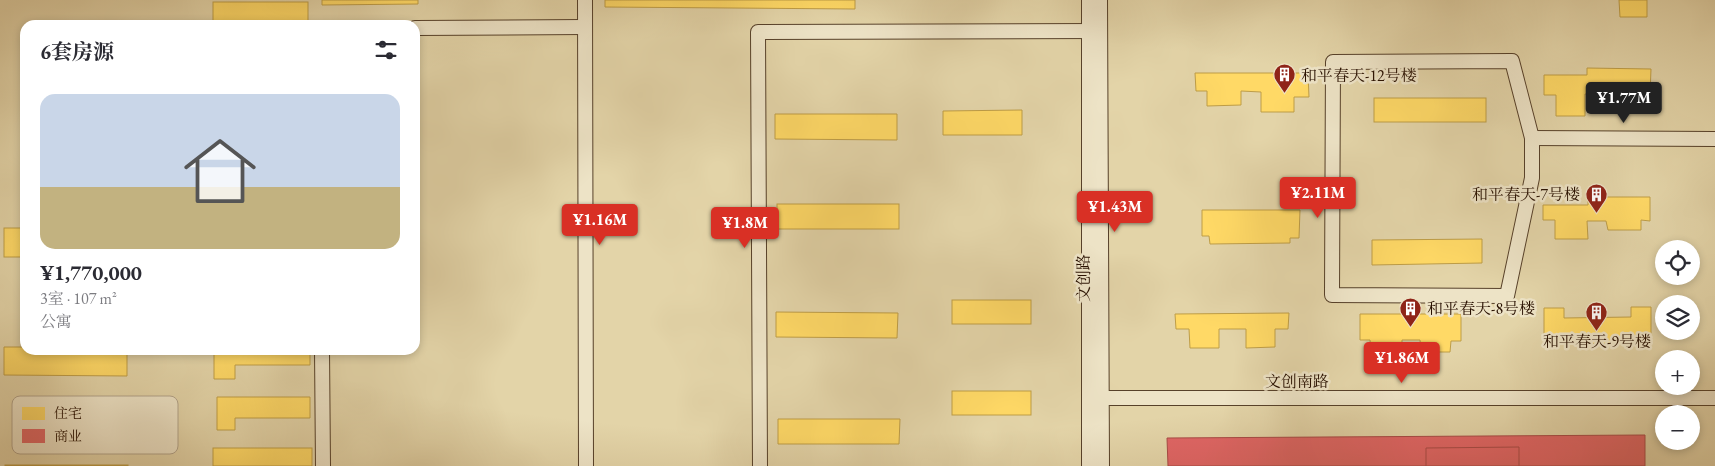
<!DOCTYPE html>
<html lang="zh">
<meta charset="utf-8">
<style>
:root{--surface:#fff;--page:#f2f2f3;--text:#2b2b33;--muted:#7c7c81;--line:#e1e1e2;--accent:#d93025}
body{margin:0;font-family:"EB Garamond","Noto Serif SC",serif;background:var(--page);color:var(--text);height:100vh;display:flex;flex-direction:column;font-size:19px;white-space:nowrap}
*{box-sizing:border-box;margin:0}
p{font-size:16px;color:var(--muted)}
.icon{flex:none;width:28px;height:28px;fill:none;stroke:currentColor;stroke-width:2;stroke-linecap:round;stroke-linejoin:round}
.map{position:relative;flex:1;overflow:hidden}
.drawer{position:absolute;left:20px;top:20px;width:400px;height:335px;display:flex;flex-direction:column;background:var(--surface);border-radius:15px;box-shadow:0 2px 8px #0003}
.drawer>*{flex:none}
.buttons{position:absolute;left:1655px;top:240px;display:grid;gap:10px}
.buttons a{display:grid;place-items:center;width:45px;height:45px;border-radius:50%;background:var(--surface);box-shadow:0 2px 8px #0003;font-size:25px}
.price{position:absolute;translate:-50% -42px;padding:0 11px;border-radius:5px;background:var(--accent);color:#fff;font-size:16px;line-height:32px;filter:drop-shadow(0 1px 2px #0008)}
.price::after{content:'';position:absolute;left:50%;top:30px;width:15px;height:11px;margin-left:-8px;background:inherit;clip-path:polygon(0 0,100% 0,50% 100%)}
.price.selected{background:#222;color:#fff}
ul{padding:0;list-style:none}
li{display:grid;align-content:center;gap:10px;height:265px;padding:0 20px}
li+li{border-top:1px solid var(--line)}
li span{display:grid;place-items:center;height:155px;border-radius:15px;color:#555}
li>.icon{margin-inline-start:auto}
span .icon{width:90px;height:90px;fill:#fffc;stroke-width:1}
li b{font-size:21px}
h2{display:flex;justify-content:space-between;align-items:center;height:60px;padding:0 20px;font-size:21px}
.map>svg:first-child{display:block}
.homes{fill:#ffd966;stroke:#be9d47}
.shops{fill:#e06666;stroke:#a94c47}
.lines{fill:none;stroke-linecap:round;stroke-linejoin:round}
.minor-casing{stroke:#57412a;stroke-width:16}
.minor{stroke:#ede3c6;stroke-width:14}
.labels{text-anchor:middle;dominant-baseline:central;stroke-width:5;stroke-linejoin:round;paint-order:stroke}
.poi-label{font-size:16px;fill:#281000;stroke:#ede3c6;text-anchor:start}
.street-label{font-size:16px;fill:#281000;stroke:#ede3c6}
.key{fill:#ede3c6;stroke:#b2a48b;stroke-width:1}
.key-label{font-size:14px;fill:#281000}
</style>
<div class="map">
<svg width="1715" height="466" viewBox="0 0 1715 466">
<rect width="100%" height="100%" fill="#e3d4a8"/>
<filter id="stains"><feTurbulence type="fractalNoise" baseFrequency=".004" numOctaves="4"/><feColorMatrix values="0 0 0 0 .2 0 0 0 0 .09 0 0 0 0 .02 0 0 0 .5 -.17"/></filter>
<radialGradient id="worn" r=".72"><stop offset=".6" stop-color="#630" stop-opacity="0"/><stop offset="1" stop-color="#630" stop-opacity=".3"/></radialGradient>
<!-- homes -->
<g class="homes">
<path d="M322,0H418V4L322,5Z"/>
<path d="M605,0H855V9L605,7Z"/>
<path d="M1619,0H1647V17H1620Z"/>
<rect x="213" y="2" width="95" height="23"/>
<path d="M1587,68L1651,69L1650,95H1639L1638,102H1607V95L1585,94V116H1556V95H1544V75H1587Z"/>
<path d="M1195,73H1308L1309,97H1294V112H1261V92L1241,91V105L1207,106V91H1196Z"/>
<rect x="1374" y="98" width="112" height="24"/>
<path d="M1022,110V135H943V111Z"/>
<path d="M775,114H897V140L775,139Z"/>
<path d="M1588,197H1650V221L1641,220V230H1608L1606,221H1587L1588,239H1555V220H1543V205H1588Z"/>
<rect x="777" y="204" width="122" height="25"/>
<path d="M1202,210H1300L1299,238H1290V243L1210,244L1209,236H1202Z"/>
<rect x="4" y="228" width="21" height="29"/>
<path d="M1482,239V263L1372,265V240Z"/>
<rect x="952" y="300" width="79" height="24"/>
<path d="M1631,307H1651V343L1544,344V308H1564V318L1631,317Z"/>
<path d="M776,312L898,313L897,338L776,337Z"/>
<path d="M1289,313L1288,329H1275V347L1246,348V329H1219V348H1190L1189,329H1176L1175,314Z"/>
<path d="M1360,314H1461V341H1451L1450,352H1421L1420,340H1402V353H1371L1370,340H1360Z"/>
<path d="M4,347H25V350H127V376L4,375Z"/>
<path d="M214,350H310V365H235V379H214Z"/>
<rect x="952" y="391" width="79" height="24"/>
<path d="M217,397H310V418H235V430H217Z"/>
<path d="M778,419H900L899,444H778Z"/>
<rect x="213" y="448" width="99" height="18"/>
<rect x="5" y="465" width="123" height="1"/>
</g>
<!-- shops -->
<g class="shops">
<path d="M1645,435V466H1168L1167,438Z"/>
<path d="M1519,447V466H1426V448Z"/>
</g>
<g class="lines">
<defs>
<g id="minor">
<path d="M585,0L586,466"/>
<path d="M1089,0V466"/>
<path d="M1100,0L1102,466"/>
<path d="M415,28L584,27"/>
<path d="M1512,61L1532,138V178L1507,296L1332,295L1333,62Z"/>
<path d="M1532,138L1715,139"/>
<path d="M322,350L323,466"/>
<path d="M1089,398H1715"/>
<path d="M760,466L758,32L1100,31"/>
</g>
</defs>
<!-- minor casing -->
<use href="#minor" class="minor-casing"/>
<!-- minor -->
<use href="#minor" class="minor"/>
</g>
<!-- icons -->
<defs>
<symbol id="building-pin" viewBox="-11 -11 22 30"><path d="M0 17L-7.5 6A9.5 9.5 0 1 1 7.5 6Z" fill="#8f2418" stroke="#ede3c6"/><path d="M-4-6H4V6H1V3H-1V6H-4ZM-2.5-4.3h1.7v1.8h-1.7ZM.8-4.3h1.7v1.8H.8ZM-2.5-1h1.7V.8h-1.7ZM.8-1h1.7V.8H.8Z" fill="#fff"/></symbol>
</defs>
<g fill-rule="evenodd">
<use href="#building-pin" x="1272" y="62" width="25" height="34"/>
<use href="#building-pin" x="1584" y="182" width="25" height="34"/>
<use href="#building-pin" x="1398" y="296" width="25" height="34"/>
<use href="#building-pin" x="1584" y="300" width="25" height="34"/>
</g>
<g class="labels">
<!-- poi labels -->
<g class="poi-label">
<text x="1301" y="75">和平春天-12号楼</text>
<text x="1580" y="194" text-anchor="end">和平春天-7号楼</text>
<text x="1427" y="308">和平春天-8号楼</text>
<text x="1597" y="341" text-anchor="middle">和平春天-9号楼</text>
</g>
<!-- street labels -->
<g class="street-label">
<text transform="translate(1083 278) rotate(-90)">文创路</text>
<text x="1297" y="381">文创南路</text>
</g>
</g>
<!-- legend -->
<rect x="12" y="396" width="166" height="58" rx="8" class="key"/>
<rect x="22" y="407" width="23" height="13" fill="#ffd966"/>
<rect x="22" y="429" width="23" height="14" fill="#e06666"/>
<g class="key-label">
<text x="54" y="418">住宅</text>
<text x="54" y="441">商业</text>
</g>
<rect width="100%" height="100%" filter="url(#stains)"/>
<rect width="100%" height="100%" fill="url(#worn)"/>
</svg>
<div class="buttons">
<a><svg class="icon" aria-label="locate" viewBox="0 0 24 24"><circle cx="12" cy="12" r="6"/><path d="M12 2v4M12 18v4M2 12h4M18 12h4"/></svg></a>
<a><svg class="icon" aria-label="layers" viewBox="0 0 24 24"><path d="M12 4l9 5-9 5-9-5zM3 14l9 5 9-5"/></svg></a>
<a>+</a>
<a>−</a>
</div>
<b class="price selected" style="left:1624px;top:124px">¥1.77M</b>
<b class="price" style="left:1318px;top:219px">¥2.11M</b>
<b class="price" style="left:1115px;top:233px">¥1.43M</b>
<b class="price" style="left:600px;top:246px">¥1.16M</b>
<b class="price" style="left:745px;top:249px">¥1.8M</b>
<b class="price" style="left:1402px;top:384px">¥1.86M</b>
<section class="drawer">
<h2>6套房源<svg class="icon" aria-label="filters" viewBox="0 0 24 24"><path d="M4 7h16M4 17h16"/><circle cx="9" cy="7" r="2"/><circle cx="15" cy="17" r="2"/></svg></h2>
<ul>
<li><span style="background:linear-gradient(#c9d6e8 60%,#c2b280 0)"><svg class="icon" aria-label="home" viewBox="0 0 24 24"><path d="M3 11l9-7 9 7M6 9v11h12V9"/></svg></span><div><b>¥1,770,000</b><p>3室 · 107 m²</p><p>公寓</p></div></li>
</ul>
</section>
</div>
